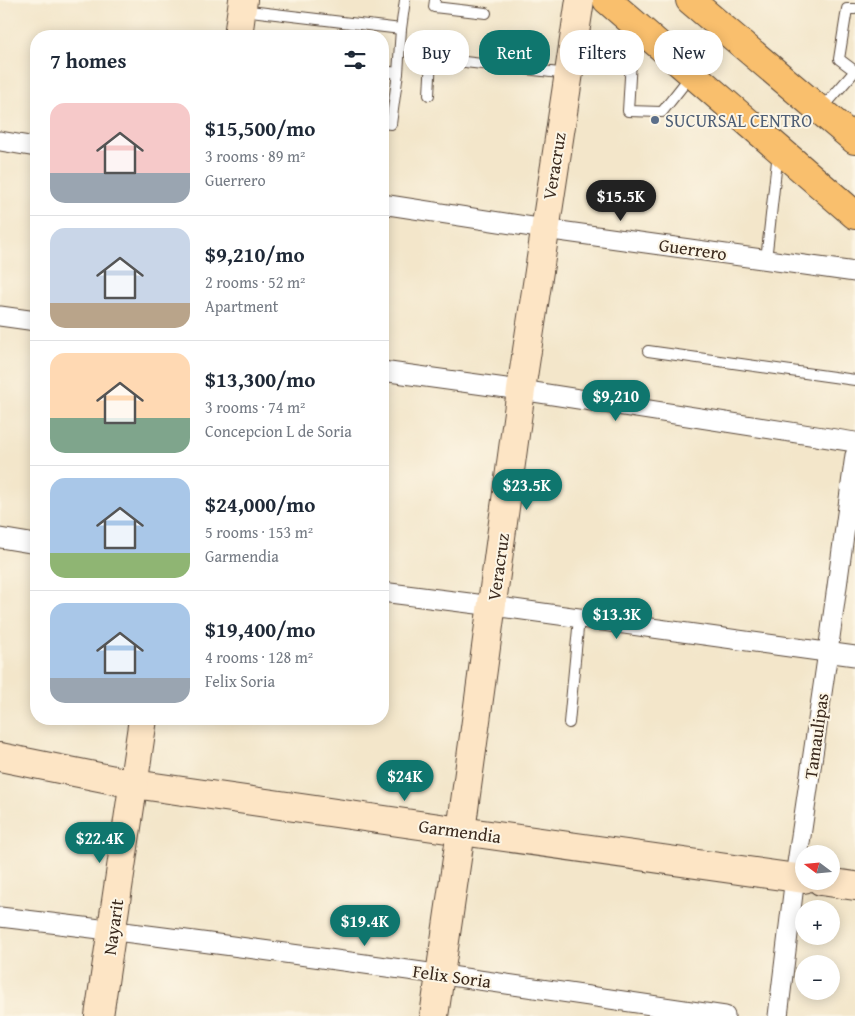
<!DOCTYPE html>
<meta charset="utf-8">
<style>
:root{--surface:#fff;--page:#f6f6f7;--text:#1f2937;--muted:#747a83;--line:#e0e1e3;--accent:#0f766e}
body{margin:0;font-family:"Gentium Book Plus",serif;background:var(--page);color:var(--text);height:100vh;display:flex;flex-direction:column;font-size:19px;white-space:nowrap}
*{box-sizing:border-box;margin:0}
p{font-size:16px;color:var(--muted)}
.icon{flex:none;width:28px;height:28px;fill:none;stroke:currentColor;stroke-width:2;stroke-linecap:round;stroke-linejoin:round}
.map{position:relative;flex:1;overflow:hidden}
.panel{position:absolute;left:30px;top:30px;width:359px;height:695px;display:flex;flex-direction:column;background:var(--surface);border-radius:20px;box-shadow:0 2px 12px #0003}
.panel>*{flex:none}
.guide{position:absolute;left:404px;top:30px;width:376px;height:45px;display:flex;gap:10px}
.needle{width:32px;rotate:286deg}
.controls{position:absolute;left:795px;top:845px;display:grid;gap:10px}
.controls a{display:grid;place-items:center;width:45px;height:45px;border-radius:50%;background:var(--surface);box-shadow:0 2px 12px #0003;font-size:25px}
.price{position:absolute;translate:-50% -42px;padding:0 11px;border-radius:18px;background:var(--accent);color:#fff;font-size:16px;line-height:32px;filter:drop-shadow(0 1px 2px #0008)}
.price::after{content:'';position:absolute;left:50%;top:30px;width:15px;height:11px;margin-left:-8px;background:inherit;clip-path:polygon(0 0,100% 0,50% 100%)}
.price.active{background:#222;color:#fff}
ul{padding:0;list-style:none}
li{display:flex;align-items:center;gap:15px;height:125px;padding:0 20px}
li+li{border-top:1px solid var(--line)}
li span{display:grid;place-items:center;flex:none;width:140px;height:100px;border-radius:15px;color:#555}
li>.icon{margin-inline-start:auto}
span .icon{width:60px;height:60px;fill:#fffc;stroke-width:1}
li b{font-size:21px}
h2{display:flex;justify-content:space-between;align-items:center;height:60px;padding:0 20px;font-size:21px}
.chip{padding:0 18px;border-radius:20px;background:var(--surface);box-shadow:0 2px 12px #0003;font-size:18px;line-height:45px}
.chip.active{background:var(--accent);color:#fff}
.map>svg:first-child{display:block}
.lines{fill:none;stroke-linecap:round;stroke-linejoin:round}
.lane-casing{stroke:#574638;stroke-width:12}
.street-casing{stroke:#574638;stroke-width:21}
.secondary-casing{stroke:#574638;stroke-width:30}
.primary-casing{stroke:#574638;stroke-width:30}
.lane{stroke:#fff;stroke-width:10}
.street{stroke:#fff;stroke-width:19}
.secondary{stroke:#fde5c5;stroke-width:28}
.primary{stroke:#f9bf6d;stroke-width:28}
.service-dot{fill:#5c6f8a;stroke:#fcf5e5;stroke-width:2}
.labels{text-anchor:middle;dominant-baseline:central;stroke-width:4;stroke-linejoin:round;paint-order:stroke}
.service-label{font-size:18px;fill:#4e5e75;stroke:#fcf5e5;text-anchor:start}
.street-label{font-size:18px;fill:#3b2a1e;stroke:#fcf5e5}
</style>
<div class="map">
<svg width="855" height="1016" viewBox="0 0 855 1016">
<rect width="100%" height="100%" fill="#fcf5e5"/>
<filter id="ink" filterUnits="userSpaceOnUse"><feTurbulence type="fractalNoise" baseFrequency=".02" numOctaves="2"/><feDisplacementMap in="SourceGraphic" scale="10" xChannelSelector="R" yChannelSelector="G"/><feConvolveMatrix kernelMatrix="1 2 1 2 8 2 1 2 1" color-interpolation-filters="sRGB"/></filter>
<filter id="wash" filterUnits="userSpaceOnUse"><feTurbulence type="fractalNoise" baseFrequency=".0096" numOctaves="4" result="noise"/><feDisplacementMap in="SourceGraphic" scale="20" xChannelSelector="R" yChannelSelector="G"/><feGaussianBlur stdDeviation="1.12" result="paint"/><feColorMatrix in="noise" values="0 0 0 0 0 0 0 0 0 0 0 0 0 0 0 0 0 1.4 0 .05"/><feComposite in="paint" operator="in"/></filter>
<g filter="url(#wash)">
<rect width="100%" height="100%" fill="#f3e6ca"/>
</g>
<g filter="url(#ink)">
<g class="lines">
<defs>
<g id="lane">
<path d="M435,0L434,7L486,13"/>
<path d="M855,9H847L839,59L855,71"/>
<path d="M242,10L401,29L405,0"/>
<path d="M633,26L628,111L662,112L692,74"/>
<path d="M382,71L398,73"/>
<path d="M429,95L431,58L568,74"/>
<path d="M821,110L855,71"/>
<path d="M382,123L391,124L398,73L401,29"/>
<path d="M766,260L778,152"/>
<path d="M648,351L855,380"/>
<path d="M569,723L579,618"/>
</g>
<g id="street">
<path d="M0,141L36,147"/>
<path d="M382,204L545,229L855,272"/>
<path d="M0,316L36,321"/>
<path d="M382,371L521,390L855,442"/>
<path d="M0,538L36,544"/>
<path d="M382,592L493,606L855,656"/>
<path d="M0,917C242,945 484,980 725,1016"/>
<path d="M778,1016L795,877L828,652L855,455"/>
</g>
<g id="secondary">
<path d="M238,36L243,0"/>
<path d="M0,757L134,784L461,831L804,879"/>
<path d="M821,881L855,886"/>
<path d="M99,1016L143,719"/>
<path d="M434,1016L461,831L521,390L580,0"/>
</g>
<g id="primary">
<path d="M607,0L855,215"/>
<path d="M690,0L855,140"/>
</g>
</defs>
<!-- lane casing -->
<use href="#lane" class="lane-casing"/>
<!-- street casing -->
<use href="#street" class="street-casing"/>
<!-- secondary casing -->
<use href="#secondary" class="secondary-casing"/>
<!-- primary casing -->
<use href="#primary" class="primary-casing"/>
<!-- lane -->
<use href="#lane" class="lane"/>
<!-- street -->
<use href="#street" class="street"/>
<!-- secondary -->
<use href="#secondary" class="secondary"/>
<!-- primary -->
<use href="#primary" class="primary"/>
</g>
</g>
<!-- markers -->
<circle class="service-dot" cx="655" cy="120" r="5"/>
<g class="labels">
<!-- service labels -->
<g class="service-label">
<text x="665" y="120">SUCURSAL CENTRO</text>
</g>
<!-- street labels -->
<g class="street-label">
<text transform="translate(554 166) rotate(-81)">Veracruz</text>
<text transform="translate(693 249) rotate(8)">Guerrero</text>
<text transform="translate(498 567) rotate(-82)">Veracruz</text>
<text transform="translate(816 736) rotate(-82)">Tamaulipas</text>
<text transform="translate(460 831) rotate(8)">Garmendia</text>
<text transform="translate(113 927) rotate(-82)">Nayarit</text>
<text transform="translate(452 976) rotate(8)">Felix Soria</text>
</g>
</g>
</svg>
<div class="controls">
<a><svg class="needle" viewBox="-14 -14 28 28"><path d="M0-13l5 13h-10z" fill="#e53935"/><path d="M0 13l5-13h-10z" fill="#747a83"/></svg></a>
<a>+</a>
<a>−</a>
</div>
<b class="price active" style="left:621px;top:222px">$15.5K</b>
<b class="price" style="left:616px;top:422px">$9,210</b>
<b class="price" style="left:527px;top:511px">$23.5K</b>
<b class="price" style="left:617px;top:640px">$13.3K</b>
<b class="price" style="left:405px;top:802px">$24K</b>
<b class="price" style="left:100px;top:864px">$22.4K</b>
<b class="price" style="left:365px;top:947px">$19.4K</b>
<div class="guide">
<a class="chip">Buy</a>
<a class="chip active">Rent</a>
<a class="chip">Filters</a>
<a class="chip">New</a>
</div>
<section class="panel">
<h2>7 homes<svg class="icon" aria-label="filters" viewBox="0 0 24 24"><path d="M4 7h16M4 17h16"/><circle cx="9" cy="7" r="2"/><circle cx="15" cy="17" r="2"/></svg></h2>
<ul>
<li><span style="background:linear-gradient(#f6c9c9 70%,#9aa5b1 0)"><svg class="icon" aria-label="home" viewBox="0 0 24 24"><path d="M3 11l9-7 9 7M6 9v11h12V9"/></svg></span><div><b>$15,500/mo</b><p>3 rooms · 89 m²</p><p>Guerrero</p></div></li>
<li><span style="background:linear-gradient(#c9d6e8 75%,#b9a48a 0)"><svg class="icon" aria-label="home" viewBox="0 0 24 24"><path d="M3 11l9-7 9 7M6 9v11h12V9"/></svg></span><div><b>$9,210/mo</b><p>2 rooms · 52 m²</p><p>Apartment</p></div></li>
<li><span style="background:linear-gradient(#ffd9b3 65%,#7fa58c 0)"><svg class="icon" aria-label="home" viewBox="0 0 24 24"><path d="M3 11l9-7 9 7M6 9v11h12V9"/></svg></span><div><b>$13,300/mo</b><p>3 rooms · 74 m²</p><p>Concepcion L de Soria</p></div></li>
<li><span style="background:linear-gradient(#a9c7e8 75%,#8fb573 0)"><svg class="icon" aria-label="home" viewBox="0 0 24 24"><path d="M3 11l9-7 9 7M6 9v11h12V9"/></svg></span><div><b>$24,000/mo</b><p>5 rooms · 153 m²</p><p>Garmendia</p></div></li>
<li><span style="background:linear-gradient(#a9c7e8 75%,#9aa5b1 0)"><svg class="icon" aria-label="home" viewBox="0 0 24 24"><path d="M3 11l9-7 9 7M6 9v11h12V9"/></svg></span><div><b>$19,400/mo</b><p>4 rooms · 128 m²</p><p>Felix Soria</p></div></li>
</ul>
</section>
</div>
